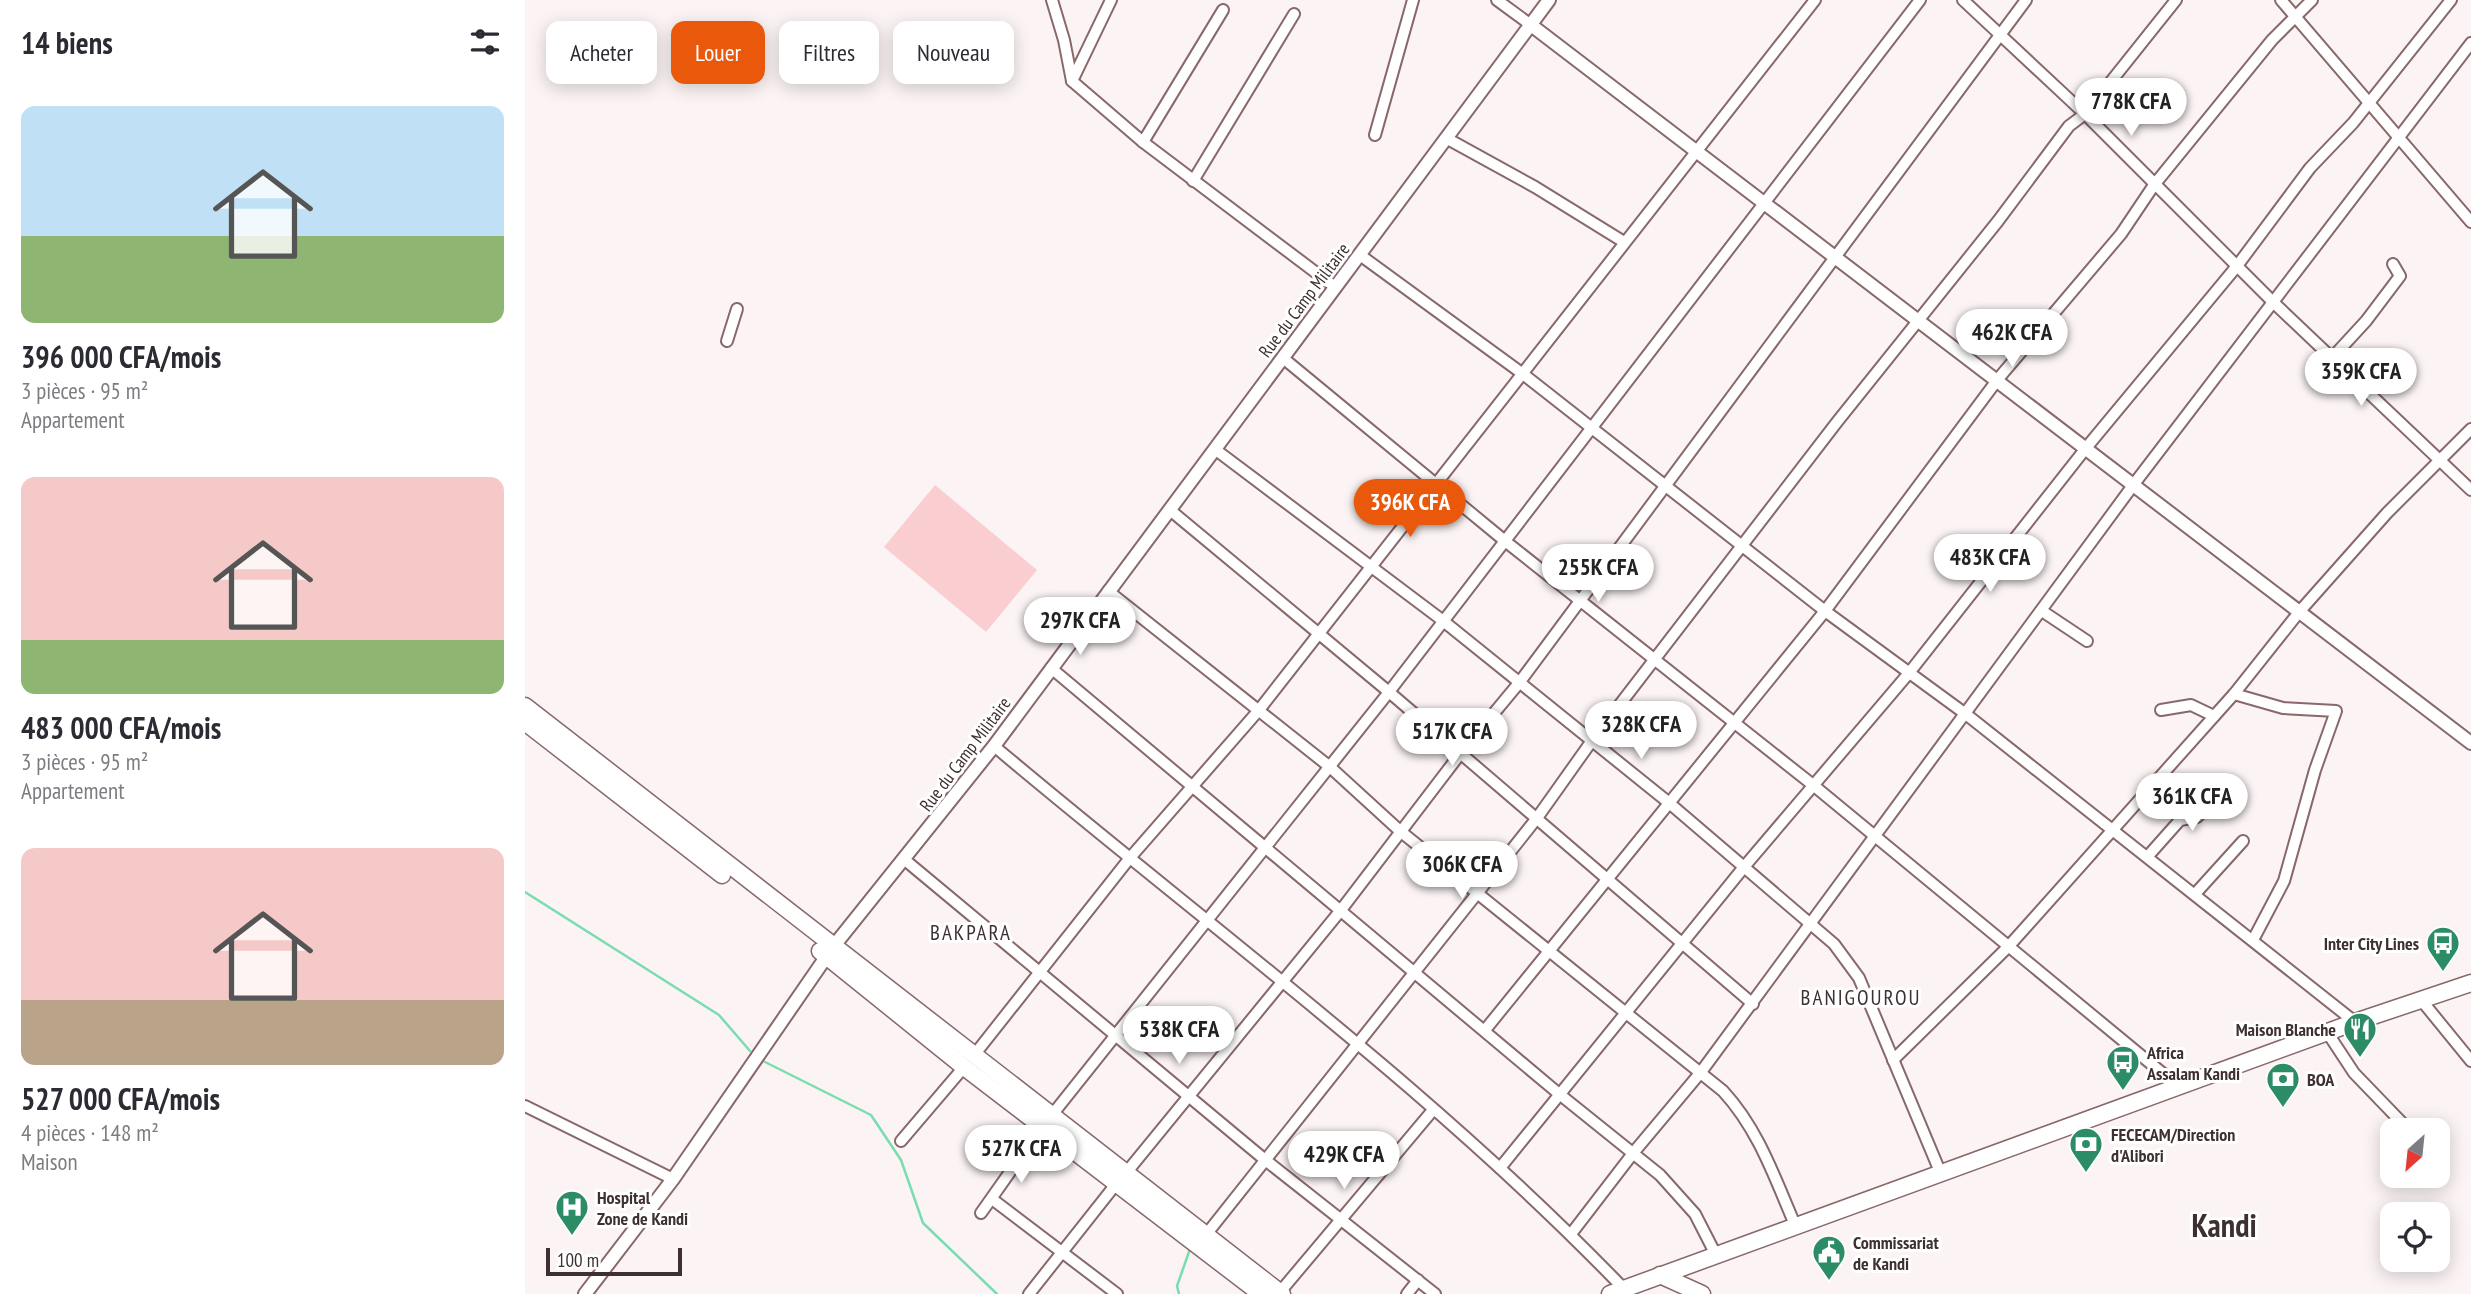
<!DOCTYPE html>
<html lang="fr">
<meta charset="utf-8">
<style>
:root{--surface:#fff;--page:#f7f7f7;--text:#2b2b33;--muted:#7c7c81;--accent:#ea580c}
body{margin:0;font-family:"PT Sans Narrow",sans-serif;background:var(--page);color:var(--text);height:100vh;display:flex;flex-direction:column;font-size:26px;white-space:nowrap}
*{box-sizing:border-box;margin:0}
p{font-size:23px;color:var(--muted)}
.icon{flex:none;width:38px;height:38px;fill:none;stroke:currentColor;stroke-width:2;stroke-linecap:round;stroke-linejoin:round}
.map{position:relative;flex:1;overflow:hidden}
.drawer{display:flex;flex-direction:column;background:var(--surface);width:525px}
.drawer>*{flex:none}
.guide{position:absolute;left:21px;top:21px;width:665px;height:63px;display:flex;gap:14px}
.needle{width:46px;rotate:207deg}
.fabs{position:absolute;left:1855px;top:1118px;display:grid;gap:14px}
.fabs a{display:grid;place-items:center;width:70px;height:70px;border-radius:14px;background:var(--surface);box-shadow:0 4px 18px #0003;font-size:35px}
.scale{position:absolute;left:21px;bottom:18px;width:136px;box-sizing:border-box;padding-left:7px;border:4px solid #3e3031;border-top:0;font-size:19px;line-height:24px;white-space:nowrap;color:#3e3031;-webkit-text-stroke:5px #fff;paint-order:stroke}
.price{position:absolute;translate:-50% -60px;padding:0 16px;border-radius:24px;background:#fff;color:#222;font-size:23px;line-height:46px;filter:drop-shadow(0 2px 4px #0008)}
.price::after{content:'';position:absolute;left:50%;top:42px;width:21px;height:16px;margin-left:-10px;background:inherit;clip-path:polygon(0 0,100% 0,50% 100%)}
.price.active{background:var(--accent);color:#fff}
ul{padding:0;list-style:none}
li{display:grid;align-content:center;gap:14px;height:371px;padding:0 21px}
li span{display:grid;place-items:center;height:217px;border-radius:14px;color:#555}
li>.icon{margin-inline-start:auto}
span .icon{width:126px;height:126px;fill:#fffc;stroke-width:1}
li b{font-size:30px}
h2{display:flex;justify-content:space-between;align-items:center;height:84px;padding:0 21px;font-size:30px}
.pill{padding:0 24px;border-radius:14px;background:var(--surface);box-shadow:0 4px 18px #0003;font-size:24px;line-height:63px}
.pill.active{background:var(--accent);color:#fff}
main{display:flex;flex:1;min-height:0}
.map>svg:first-child{display:block}
.green{fill:#faced0}
.lines{fill:none;stroke-linecap:round;stroke-linejoin:round}
.stream{stroke:#7addb0;stroke-width:2.5}
.minor-casing{stroke:#88686a;stroke-width:14}
.tertiary-casing{stroke:#88686a;stroke-width:16}
.primary-casing{stroke:#88686a;stroke-width:19}
.minor{stroke:#fff;stroke-width:10}
.tertiary{stroke:#fff;stroke-width:12}
.primary{stroke:#fff;stroke-width:16}
.labels{text-anchor:middle;dominant-baseline:central;stroke-width:6;stroke-linejoin:round;paint-order:stroke}
.street-label{font-size:18px;fill:#3e3031;stroke:#fff}
.poi-label{font-size:18px;font-weight:bold;fill:#3e3031;stroke:#fff;text-anchor:start}
.quarter-label{font-size:21px;letter-spacing:2px;fill:#3e3031;stroke:#fff}
.town-label{font-size:32px;font-weight:bold;fill:#3e3031;stroke:#fff}
</style>
<main>
<section class="drawer">
<h2>14 biens<svg class="icon" aria-label="filters" viewBox="0 0 24 24"><path d="M4 7h16M4 17h16"/><circle cx="9" cy="7" r="2"/><circle cx="15" cy="17" r="2"/></svg></h2>
<ul>
<li><span style="background:linear-gradient(#bfe0f5 60%,#8fb573 0)"><svg class="icon" aria-label="home" viewBox="0 0 24 24"><path d="M3 11l9-7 9 7M6 9v11h12V9"/></svg></span><div><b>396 000 CFA/mois</b><p>3 pièces · 95 m²</p><p>Appartement</p></div></li>
<li><span style="background:linear-gradient(#f6c9c9 75%,#8fb573 0)"><svg class="icon" aria-label="home" viewBox="0 0 24 24"><path d="M3 11l9-7 9 7M6 9v11h12V9"/></svg></span><div><b>483 000 CFA/mois</b><p>3 pièces · 95 m²</p><p>Appartement</p></div></li>
<li><span style="background:linear-gradient(#f6c9c9 70%,#b9a48a 0)"><svg class="icon" aria-label="home" viewBox="0 0 24 24"><path d="M3 11l9-7 9 7M6 9v11h12V9"/></svg></span><div><b>527 000 CFA/mois</b><p>4 pièces · 148 m²</p><p>Maison</p></div></li>
</ul>
</section>
<div class="map">
<svg width="1946" height="1294" viewBox="0 0 1946 1294">
<rect width="100%" height="100%" fill="#fbf3f4"/>
<!-- green -->
<path class="green" d="M410,485L512,570L461,632L359,547Z"/>
<g class="lines">
<!-- stream -->
<g class="stream">
<path d="M0,892L194,1015L225,1051"/>
<path d="M238,1061L346,1115L376,1160L398,1223L472,1294"/>
<path d="M654,1294L652,1286L665,1249"/>
</g>
<defs>
<g id="minor">
<path d="M527,0L539,40L547,81"/>
<path d="M586,0L547,81L618,142L810,287"/>
<path d="M972,0L1006,25"/>
<path d="M1438,0L1560,114L1748,302L1946,490"/>
<path d="M1756,0L1946,222"/>
<path d="M850,135L888,0"/>
<path d="M921,138L1010,187L1099,242"/>
<path d="M618,142L698,10"/>
<path d="M668,181L769,14"/>
<path d="M835,255L998,374L1300,611L1442,715L1830,1022"/>
<path d="M202,341L212,309"/>
<path d="M758,358L980,541L1288,785L1653,1086"/>
<path d="M1806,359L1841,321L1875,276L1868,264"/>
<path d="M691,450L917,620L1143,802L1309,944L1334,978L1416,1174"/>
<path d="M645,510L864,692L1228,1004"/>
<path d="M583,591L805,767L875,831L1198,1091C1234,1130 1250,1179 1271,1227"/>
<path d="M1517,611L1562,641"/>
<path d="M526,668L1033,1093L1135,1175L1170,1214L1191,1255"/>
<path d="M1709,694L1758,708L1811,711L1790,770L1759,881L1728,940"/>
<path d="M1636,710L1666,705L1689,716"/>
<path d="M469,746C680,924 907,1089 1099,1289"/>
<path d="M1623,856L1655,820L1672,817L1690,800"/>
<path d="M380,860L739,1159L910,1294"/>
<path d="M1670,894L1718,841"/>
<path d="M1897,1001L1946,1061"/>
<path d="M960,1030L1300,611L1473,379L1596,234L1629,185L1747,40L1787,0"/>
<path d="M1802,1032L1829,1073L1884,1130"/>
<path d="M450,1054L604,859L734,710L1290,0"/>
<path d="M1368,1060L1483,947L1709,694L1775,611L1862,513L1946,429"/>
<path d="M0,1106L148,1179"/>
<path d="M527,1115L864,692L1395,0"/>
<path d="M376,1141L439,1067"/>
<path d="M975,1168L1219,867L1384,673L1561,448L1712,266L1785,168L1828,123L1926,0"/>
<path d="M601,1173L816,910L935,754L994,683L1501,0"/>
<path d="M467,1199L592,1294"/>
<path d="M456,1213L509,1138"/>
<path d="M1046,1234L1109,1152L1176,1072L1609,484L1946,43"/>
<path d="M680,1236L1012,818L1066,742L1312,422L1473,221L1544,126L1560,114L1651,0"/>
<path d="M755,1292L908,1110"/>
<path d="M504,1294L591,1184"/>
<path d="M882,1294L893,1280"/>
</g>
<g id="tertiary">
<path d="M1006,25L1946,743"/>
<path d="M60,1294L148,1179L308,947L469,746L1024,0"/>
</g>
<g id="primary">
<path d="M0,706L757,1294"/>
<path d="M0,722L197,875"/>
<path d="M295,951L439,1067L736,1294"/>
<path d="M1135,1275L1177,1294"/>
<path d="M1085,1294L1830,1022L1946,983"/>
</g>
</defs>
<!-- minor casing -->
<use href="#minor" class="minor-casing"/>
<!-- tertiary casing -->
<use href="#tertiary" class="tertiary-casing"/>
<!-- primary casing -->
<use href="#primary" class="primary-casing"/>
<!-- minor -->
<use href="#minor" class="minor"/>
<!-- tertiary -->
<use href="#tertiary" class="tertiary"/>
<!-- primary -->
<use href="#primary" class="primary"/>
</g>
<!-- icons -->
<defs>
<symbol id="bus-pin" viewBox="-11 -11 22 30"><path d="M0 17L-7.5 6A9.5 9.5 0 1 1 7.5 6Z" fill="#2b8c66" stroke="#fff"/><path d="M-5-6H5V4H4V6H2V4H-2V6H-4V4H-5ZM-3.5-4V0h7V-4ZM-3.5 1.2v1.5H-2V1.2ZM2 1.2v1.5H3.5V1.2Z" fill="#fff"/></symbol>
<symbol id="restaurant-pin" viewBox="-11 -11 22 30"><path d="M0 17L-7.5 6A9.5 9.5 0 1 1 7.5 6Z" fill="#2b8c66" stroke="#fff"/><path d="M-5-6h1v4h1v-4h1v4h1v-4h1v5L-1.5 .5V6h-2V.5L-5-1ZM5-6V6H3V1.5H1.5Q1.5-4 5-6Z" fill="#fff"/></symbol>
<symbol id="bank-pin" viewBox="-11 -11 22 30"><path d="M0 17L-7.5 6A9.5 9.5 0 1 1 7.5 6Z" fill="#2b8c66" stroke="#fff"/><path d="M-6-4H6V4H-6ZM0-2.3a2.3 2.3 0 1 0 0 4.6a2.3 2.3 0 1 0 0-4.6Z" fill="#fff"/></symbol>
<symbol id="hospital-pin" viewBox="-11 -11 22 30"><path d="M0 17L-7.5 6A9.5 9.5 0 1 1 7.5 6Z" fill="#2b8c66" stroke="#fff"/><path d="M-5-5h3v3.5h4V-5h3V5h-3V1.5h-4V5h-3Z" fill="#fff"/></symbol>
<symbol id="civic-pin" viewBox="-11 -11 22 30"><path d="M0 17L-7.5 6A9.5 9.5 0 1 1 7.5 6Z" fill="#2b8c66" stroke="#fff"/><path d="M-.6-6.5H3V-4.5H.6V-3L4-1V1h2V6H-6V1h2V-1L-.6-3ZM-1.2 2.5V6h2.4V2.5Z" fill="#fff"/></symbol>
</defs>
<g fill-rule="evenodd">
<use href="#bus-pin" x="1899" y="924" width="38" height="52"/>
<use href="#restaurant-pin" x="1816" y="1010" width="38" height="52"/>
<use href="#bus-pin" x="1579" y="1043" width="38" height="52"/>
<use href="#bank-pin" x="1739" y="1060" width="38" height="52"/>
<use href="#bank-pin" x="1542" y="1125" width="38" height="52"/>
<use href="#hospital-pin" x="28" y="1188" width="38" height="52"/>
<use href="#civic-pin" x="1285" y="1233" width="38" height="52"/>
</g>
<g class="labels">
<!-- street labels -->
<g class="street-label">
<text transform="translate(779 300) rotate(-53)">Rue du Camp Militaire</text>
<text transform="translate(440 754) rotate(-53)">Rue du Camp Militaire</text>
</g>
<!-- poi labels -->
<g class="poi-label">
<text x="1894" y="943" text-anchor="end">Inter City Lines</text>
<text x="1811" y="1029" text-anchor="end">Maison Blanche</text>
<text x="1622" y="1052">Africa<tspan x="1622" dy="21">Assalam Kandi</tspan></text>
<text x="1782" y="1079">BOA</text>
<text x="1586" y="1134">FECECAM/Direction<tspan x="1586" dy="21">d'Alibori</tspan></text>
<text x="72" y="1197">Hospital<tspan x="72" dy="21">Zone de Kandi</tspan></text>
<text x="1328" y="1242">Commissariat<tspan x="1328" dy="21">de Kandi</tspan></text>
</g>
<!-- quarter labels -->
<g class="quarter-label">
<text x="446" y="932">BAKPARA</text>
<text x="1336" y="997">BANIGOUROU</text>
</g>
<!-- town labels -->
<g class="town-label">
<text x="1699" y="1225">Kandi</text>
</g>
</g>
</svg>
<div class="fabs">
<a><svg class="needle" viewBox="-14 -14 28 28"><path d="M0-13l5 13h-10z" fill="#e53935"/><path d="M0 13l5-13h-10z" fill="#7c7c81"/></svg></a>
<a><svg class="icon" aria-label="locate" viewBox="0 0 24 24"><circle cx="12" cy="12" r="6"/><path d="M12 2v4M12 18v4M2 12h4M18 12h4"/></svg></a>
</div>
<div class="scale">100 m</div>
<b class="price" style="left:1606px;top:138px">778K CFA</b>
<b class="price" style="left:1487px;top:369px">462K CFA</b>
<b class="price" style="left:1836px;top:408px">359K CFA</b>
<b class="price active" style="left:885px;top:539px">396K CFA</b>
<b class="price" style="left:1465px;top:594px">483K CFA</b>
<b class="price" style="left:1073px;top:604px">255K CFA</b>
<b class="price" style="left:555px;top:657px">297K CFA</b>
<b class="price" style="left:1116px;top:761px">328K CFA</b>
<b class="price" style="left:927px;top:768px">517K CFA</b>
<b class="price" style="left:1667px;top:833px">361K CFA</b>
<b class="price" style="left:937px;top:901px">306K CFA</b>
<b class="price" style="left:654px;top:1066px">538K CFA</b>
<b class="price" style="left:496px;top:1185px">527K CFA</b>
<b class="price" style="left:819px;top:1191px">429K CFA</b>
<div class="guide">
<a class="pill">Acheter</a>
<a class="pill active">Louer</a>
<a class="pill">Filtres</a>
<a class="pill">Nouveau</a>
</div>
</div>
</main>
